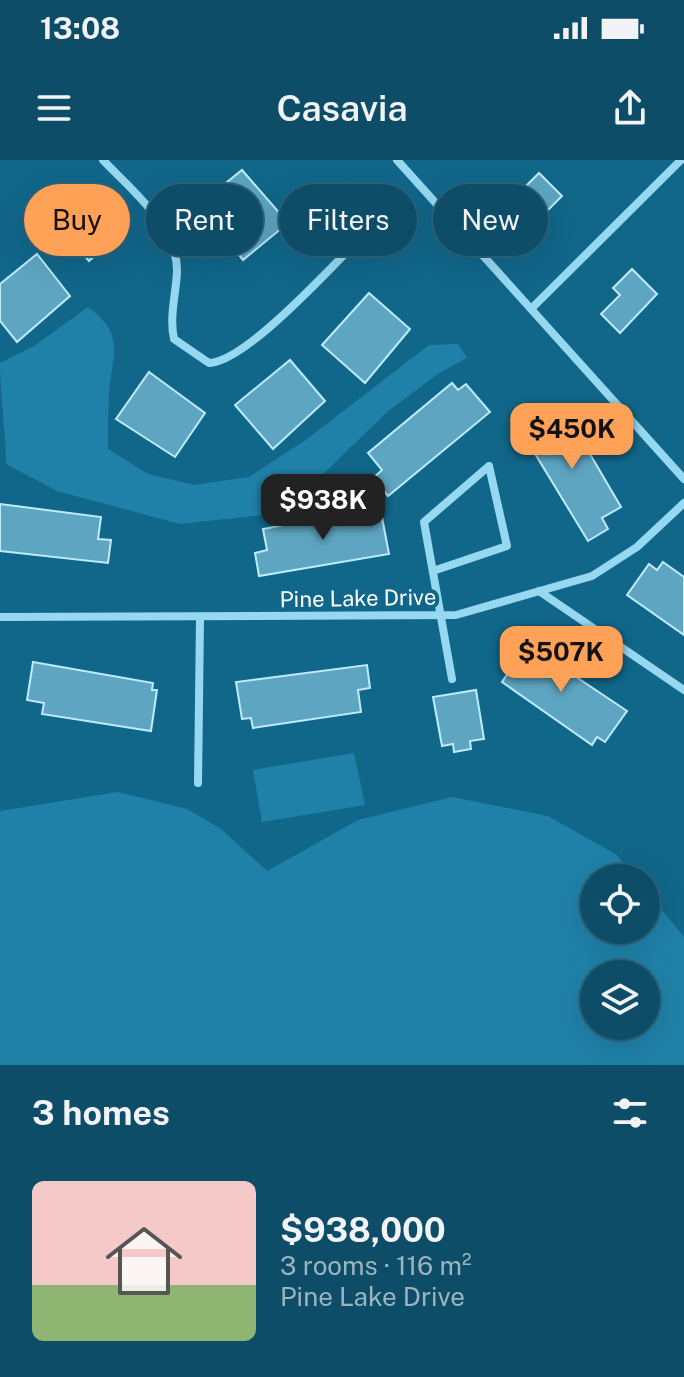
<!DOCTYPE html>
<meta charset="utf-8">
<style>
:root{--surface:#0d4d68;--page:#16546e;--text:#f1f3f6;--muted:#9ab4c0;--line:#2d647c;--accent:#ffa157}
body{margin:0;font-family:"Public Sans",sans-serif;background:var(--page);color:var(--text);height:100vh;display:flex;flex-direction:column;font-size:30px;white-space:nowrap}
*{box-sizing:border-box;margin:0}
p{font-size:26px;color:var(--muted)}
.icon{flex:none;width:44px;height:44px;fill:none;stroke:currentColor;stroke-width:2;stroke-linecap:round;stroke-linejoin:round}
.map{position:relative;height:905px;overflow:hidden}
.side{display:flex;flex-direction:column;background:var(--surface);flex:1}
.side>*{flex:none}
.banner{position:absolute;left:24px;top:24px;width:636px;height:72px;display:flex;gap:16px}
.controls{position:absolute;left:580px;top:704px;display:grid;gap:16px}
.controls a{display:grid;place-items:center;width:80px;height:80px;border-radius:50%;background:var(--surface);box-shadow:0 8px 32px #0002,0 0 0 2px var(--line);font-size:40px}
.price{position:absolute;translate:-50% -68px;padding:0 18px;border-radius:16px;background:var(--accent);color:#111;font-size:26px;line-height:52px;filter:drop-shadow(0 2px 4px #0008)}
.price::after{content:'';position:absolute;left:50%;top:48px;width:24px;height:18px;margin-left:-12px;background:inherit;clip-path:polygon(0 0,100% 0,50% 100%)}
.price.active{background:#222;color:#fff}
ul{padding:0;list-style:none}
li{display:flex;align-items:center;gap:24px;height:200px;padding:0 32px}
li span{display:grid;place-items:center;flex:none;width:224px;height:160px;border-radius:12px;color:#555}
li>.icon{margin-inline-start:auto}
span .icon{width:96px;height:96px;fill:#fffc;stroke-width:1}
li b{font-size:34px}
h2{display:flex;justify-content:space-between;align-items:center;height:96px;padding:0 32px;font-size:34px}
.chip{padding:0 28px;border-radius:36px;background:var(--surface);box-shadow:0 8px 32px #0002,0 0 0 2px var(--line);font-size:28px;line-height:72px}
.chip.active{background:var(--accent);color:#111}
.status{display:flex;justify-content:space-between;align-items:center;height:56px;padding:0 40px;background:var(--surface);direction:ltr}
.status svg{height:22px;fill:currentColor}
header{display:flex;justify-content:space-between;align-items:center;height:104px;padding:0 32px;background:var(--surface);font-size:36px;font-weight:600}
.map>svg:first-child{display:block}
.green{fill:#2081a8;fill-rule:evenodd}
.building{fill:#5ea5c2;stroke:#beebfc;stroke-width:2}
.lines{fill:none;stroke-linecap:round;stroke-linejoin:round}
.minor{stroke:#97d8f1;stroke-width:8}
.labels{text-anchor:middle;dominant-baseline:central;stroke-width:8;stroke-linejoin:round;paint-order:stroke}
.street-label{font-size:22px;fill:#fff;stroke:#11678a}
</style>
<div class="status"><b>13:08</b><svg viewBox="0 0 49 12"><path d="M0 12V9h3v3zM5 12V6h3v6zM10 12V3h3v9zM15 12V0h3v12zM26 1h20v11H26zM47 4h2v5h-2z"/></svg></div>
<header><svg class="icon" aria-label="menu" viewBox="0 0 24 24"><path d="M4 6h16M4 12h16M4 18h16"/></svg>Casavia<svg class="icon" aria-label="share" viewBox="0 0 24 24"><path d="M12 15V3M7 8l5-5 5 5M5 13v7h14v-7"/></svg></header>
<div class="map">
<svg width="684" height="905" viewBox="0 0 684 905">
<rect width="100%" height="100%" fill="#11678a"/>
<!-- green -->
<g class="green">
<path d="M88,147C125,175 113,192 109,232C108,251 108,270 108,289L148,314L194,325L249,317L307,279L429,185L458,184L467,198L439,213L387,252L318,319L263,355L180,364L57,331L6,304C6,270 0,238 0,203L34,186Z"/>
<path d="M354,593L365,645L262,662L253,610Z"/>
<path d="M118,632L187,649L221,669L267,711L358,660L452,637L548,656L617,695L636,718H594V770H646V731L684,777V905H0V651ZM646,814V866H594V814Z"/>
</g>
<!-- building -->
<g class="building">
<path d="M242,10L288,63L243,100L200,44Z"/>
<path d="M539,13L562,36L525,73L502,50Z"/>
<path d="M91,50L113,75L105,82L107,85L89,101L65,73Z"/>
<path d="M37,94L70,136L17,182L0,161V124Z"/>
<path d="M632,109L657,134L620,173L601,154L620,135L613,128Z"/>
<path d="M369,133L410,169L365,223L322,185Z"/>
<path d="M290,200L325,241L273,289L235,245Z"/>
<path d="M149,212L205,253L175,297L116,259Z"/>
<path d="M452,223L458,230L466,224L490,252L388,336L373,318L382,310L368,293Z"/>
<path d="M552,249L557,258L566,253L621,347L602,358L608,369L588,381L520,269Z"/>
<path d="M0,344L101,357L98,379L111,380L108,403L0,391Z"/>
<path d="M380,347L389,394L259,416L255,393L267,390L263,369Z"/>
<path d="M663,402L684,417V475L627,435L649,404L657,410Z"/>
<path d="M518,478L627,551L605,582L597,577L592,585L502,522L514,504L504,497Z"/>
<path d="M33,502L153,523L152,530H157L151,571L42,554L44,543L27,540Z"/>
<path d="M367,505L370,528L358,530L361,552L253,568L251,558L242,559L236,522Z"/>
<path d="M476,530L484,579L470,581L471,589L454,592L453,584L442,586L433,537Z"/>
</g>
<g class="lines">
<!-- minor -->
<g class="minor">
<path d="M103,0C131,30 178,66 177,112C176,134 169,157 174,179L209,203C243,202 318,121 344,95"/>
<path d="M397,0L684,319"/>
<path d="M531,149L681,0"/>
<path d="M433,411L507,386L489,306L424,362L452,519"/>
<path d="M539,431L684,530"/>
<path d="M0,457L456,455L592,416L637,387L684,343"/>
<path d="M198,623L200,458"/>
</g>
</g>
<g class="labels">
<!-- street labels -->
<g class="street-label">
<text transform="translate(358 438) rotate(-1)">Pine Lake Drive</text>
</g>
</g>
</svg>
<div class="controls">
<a><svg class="icon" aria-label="locate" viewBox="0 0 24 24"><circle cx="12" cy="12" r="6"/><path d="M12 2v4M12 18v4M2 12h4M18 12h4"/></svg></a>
<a><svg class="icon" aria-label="layers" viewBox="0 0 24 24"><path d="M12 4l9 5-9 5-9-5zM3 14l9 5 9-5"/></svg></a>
</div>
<b class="price" style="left:572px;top:311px">$450K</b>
<b class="price active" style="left:323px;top:382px">$938K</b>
<b class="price" style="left:561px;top:534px">$507K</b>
<div class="banner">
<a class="chip active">Buy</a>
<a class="chip">Rent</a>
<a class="chip">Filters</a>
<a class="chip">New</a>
</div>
</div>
<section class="side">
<h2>3 homes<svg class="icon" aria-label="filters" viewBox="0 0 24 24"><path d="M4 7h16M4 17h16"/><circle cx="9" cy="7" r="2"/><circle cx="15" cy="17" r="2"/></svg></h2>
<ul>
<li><span style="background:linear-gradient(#f6c9c9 65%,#8fb573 0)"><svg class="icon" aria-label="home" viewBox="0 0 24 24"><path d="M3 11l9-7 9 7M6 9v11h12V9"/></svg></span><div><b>$938,000</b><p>3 rooms · 116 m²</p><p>Pine Lake Drive</p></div></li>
</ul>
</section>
